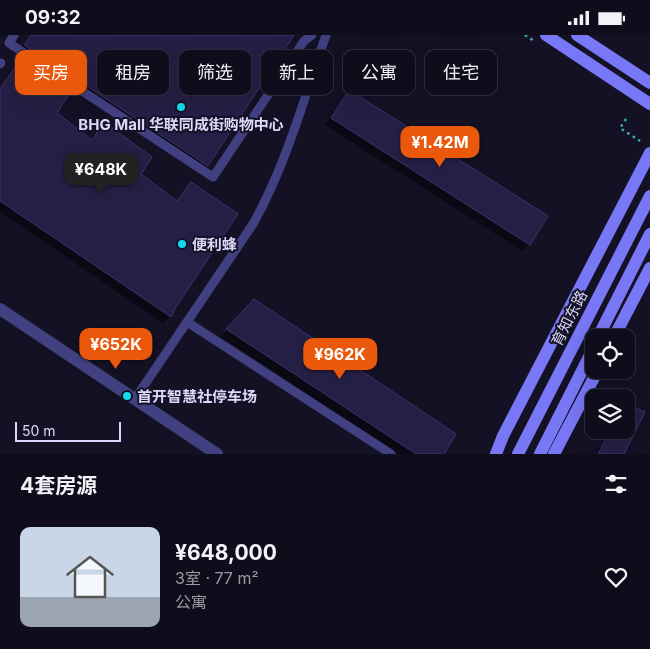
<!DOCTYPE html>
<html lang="zh">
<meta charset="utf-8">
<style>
:root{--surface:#0f0d1c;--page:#1d1b29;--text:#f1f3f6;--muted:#9b9ca3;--line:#2f2d3b;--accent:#ea580c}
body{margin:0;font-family:Inter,"Noto Sans SC",sans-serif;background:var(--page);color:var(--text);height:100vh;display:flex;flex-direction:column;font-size:19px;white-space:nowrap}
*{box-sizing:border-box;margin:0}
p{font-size:16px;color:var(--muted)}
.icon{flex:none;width:28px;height:28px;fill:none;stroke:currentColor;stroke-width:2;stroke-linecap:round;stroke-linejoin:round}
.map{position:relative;height:419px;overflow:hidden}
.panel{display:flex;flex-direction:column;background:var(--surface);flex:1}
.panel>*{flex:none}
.guide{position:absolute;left:15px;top:15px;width:620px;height:45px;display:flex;gap:10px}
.tools{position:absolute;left:585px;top:294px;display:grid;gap:10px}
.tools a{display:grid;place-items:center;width:50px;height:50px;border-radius:10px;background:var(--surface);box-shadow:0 5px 20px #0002,0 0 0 1px var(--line);font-size:25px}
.scale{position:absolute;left:15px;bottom:12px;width:106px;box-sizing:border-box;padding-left:5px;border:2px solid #dcd8fc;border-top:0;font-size:14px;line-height:18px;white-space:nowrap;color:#dcd8fc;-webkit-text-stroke:4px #141125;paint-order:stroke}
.price{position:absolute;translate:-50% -42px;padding:0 11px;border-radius:10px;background:var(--accent);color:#fff;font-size:16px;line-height:32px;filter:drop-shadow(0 1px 2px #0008)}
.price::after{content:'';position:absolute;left:50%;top:30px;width:15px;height:11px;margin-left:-8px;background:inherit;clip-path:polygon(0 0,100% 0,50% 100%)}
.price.on{background:#222;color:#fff}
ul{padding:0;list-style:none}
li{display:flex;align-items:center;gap:15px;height:125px;padding:0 20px}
li span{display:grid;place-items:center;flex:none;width:140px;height:100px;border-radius:10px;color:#555}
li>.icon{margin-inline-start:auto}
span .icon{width:60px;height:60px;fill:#fffc;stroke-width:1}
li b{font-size:21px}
h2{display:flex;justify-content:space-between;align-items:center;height:60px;padding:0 20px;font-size:21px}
.chip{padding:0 18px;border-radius:10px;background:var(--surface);box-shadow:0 5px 20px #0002,0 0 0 1px var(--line);font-size:18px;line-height:45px}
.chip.on{background:var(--accent);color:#fff}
.status{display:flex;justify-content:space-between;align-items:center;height:35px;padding:0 25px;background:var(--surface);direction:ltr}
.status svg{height:14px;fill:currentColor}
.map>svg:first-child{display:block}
.shadow{fill:#0007}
.building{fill:#261f45;stroke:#3e326f}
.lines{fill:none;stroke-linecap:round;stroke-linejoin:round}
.path{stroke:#39afa7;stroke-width:2.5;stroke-dasharray:2.5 4;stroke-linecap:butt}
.lane{stroke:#414081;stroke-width:9}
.street{stroke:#414081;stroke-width:12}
.secondary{stroke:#7877f5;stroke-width:12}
.poi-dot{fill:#13daed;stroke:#141125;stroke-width:2}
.labels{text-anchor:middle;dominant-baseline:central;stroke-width:4;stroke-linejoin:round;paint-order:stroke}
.poi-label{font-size:15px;font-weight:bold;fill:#dcd8fc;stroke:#141125;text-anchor:start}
.street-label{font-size:15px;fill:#dcd8fc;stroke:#141125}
</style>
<div class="status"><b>09:32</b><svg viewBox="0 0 49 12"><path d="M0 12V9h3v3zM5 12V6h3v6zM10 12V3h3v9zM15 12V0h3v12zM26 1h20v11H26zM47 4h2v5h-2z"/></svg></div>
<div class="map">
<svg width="650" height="419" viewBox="0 0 650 419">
<rect width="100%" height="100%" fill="#141125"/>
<!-- shadow -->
<g class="shadow">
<path d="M30,0H293L207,130L200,137L18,18Z"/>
<path d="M21,25L55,79L91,105L97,95L104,89L139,139L176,167L184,155L191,149L175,272L170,282L163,288L0,177V53L14,32Z"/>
<path d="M349,56L529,209L522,216L325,90L343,63Z"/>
<path d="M248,272L455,399L443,419H399L221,302Z"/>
<path d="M644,378L622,419H596L608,395H626Z"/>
</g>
<!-- building -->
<g class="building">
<path d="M31,0H294L208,131L24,10Z"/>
<path d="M21,23L71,56L57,78L92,105L104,87L152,122L141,139L177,166L191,147L238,179L176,272L171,282L0,166V54Z"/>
<path d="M349,55L548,181L530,210L331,83Z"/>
<path d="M254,264L456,399L444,419H416L226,294Z"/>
<path d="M626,368L645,377L624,419H598L610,395H626Z"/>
</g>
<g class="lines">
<!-- path -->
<g class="path">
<path d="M525,0L534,6"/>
<path d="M626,84L620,93L640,106"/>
</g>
<!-- lane -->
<g class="lane">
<path d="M14,0L9,8L213,142L304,6L312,0"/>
<path d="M0,29L1,28"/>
<path d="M187,287L391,419"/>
<path d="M135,364L253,189C286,130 304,64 326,0"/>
</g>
<!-- street -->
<path class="street" d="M0,274L217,419"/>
<!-- secondary -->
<g class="secondary">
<path d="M546,0L650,69"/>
<path d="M577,0L650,48"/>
<path d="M598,302L650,199"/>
<path d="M614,302L650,233"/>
<path d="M496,419L503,401L650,118"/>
<path d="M518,419L650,161"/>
<path d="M540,419L594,312"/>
<path d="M554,419L598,335"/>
</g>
</g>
<!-- markers -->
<g class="poi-dot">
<circle cx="181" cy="72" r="5"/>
<circle cx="182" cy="209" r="5"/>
<circle cx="127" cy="361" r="5"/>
</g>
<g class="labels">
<!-- poi labels -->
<g class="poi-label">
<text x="181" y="89" text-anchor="middle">BHG Mall 华联同成街购物中心</text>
<text x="192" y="209">便利蜂</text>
<text x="137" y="361">首开智慧社停车场</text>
</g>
<!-- street labels -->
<g class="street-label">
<text transform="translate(569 283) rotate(-63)">育知东路</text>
</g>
</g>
</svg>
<div class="tools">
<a><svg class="icon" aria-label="locate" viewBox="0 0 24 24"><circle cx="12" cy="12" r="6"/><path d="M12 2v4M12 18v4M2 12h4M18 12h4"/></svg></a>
<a><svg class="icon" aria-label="layers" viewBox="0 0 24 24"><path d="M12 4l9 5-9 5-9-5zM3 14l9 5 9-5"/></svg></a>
</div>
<div class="scale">50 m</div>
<b class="price" style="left:440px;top:133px">¥1.42M</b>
<b class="price on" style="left:101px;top:160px">¥648K</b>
<b class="price" style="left:116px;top:335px">¥652K</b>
<b class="price" style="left:340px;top:345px">¥962K</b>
<div class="guide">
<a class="chip on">买房</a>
<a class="chip">租房</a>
<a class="chip">筛选</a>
<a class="chip">新上</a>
<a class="chip">公寓</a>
<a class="chip">住宅</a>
</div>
</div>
<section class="panel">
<h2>4套房源<svg class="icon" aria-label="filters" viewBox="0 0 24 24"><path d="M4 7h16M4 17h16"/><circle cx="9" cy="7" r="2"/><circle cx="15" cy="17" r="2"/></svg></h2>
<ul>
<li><span style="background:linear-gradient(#c9d6e8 70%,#9aa5b1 0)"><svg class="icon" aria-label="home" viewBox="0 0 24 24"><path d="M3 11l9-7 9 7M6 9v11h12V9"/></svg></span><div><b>¥648,000</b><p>3室 · 77 m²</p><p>公寓</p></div><svg class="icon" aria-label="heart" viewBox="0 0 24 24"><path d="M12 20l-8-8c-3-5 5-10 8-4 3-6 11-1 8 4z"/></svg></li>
</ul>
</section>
